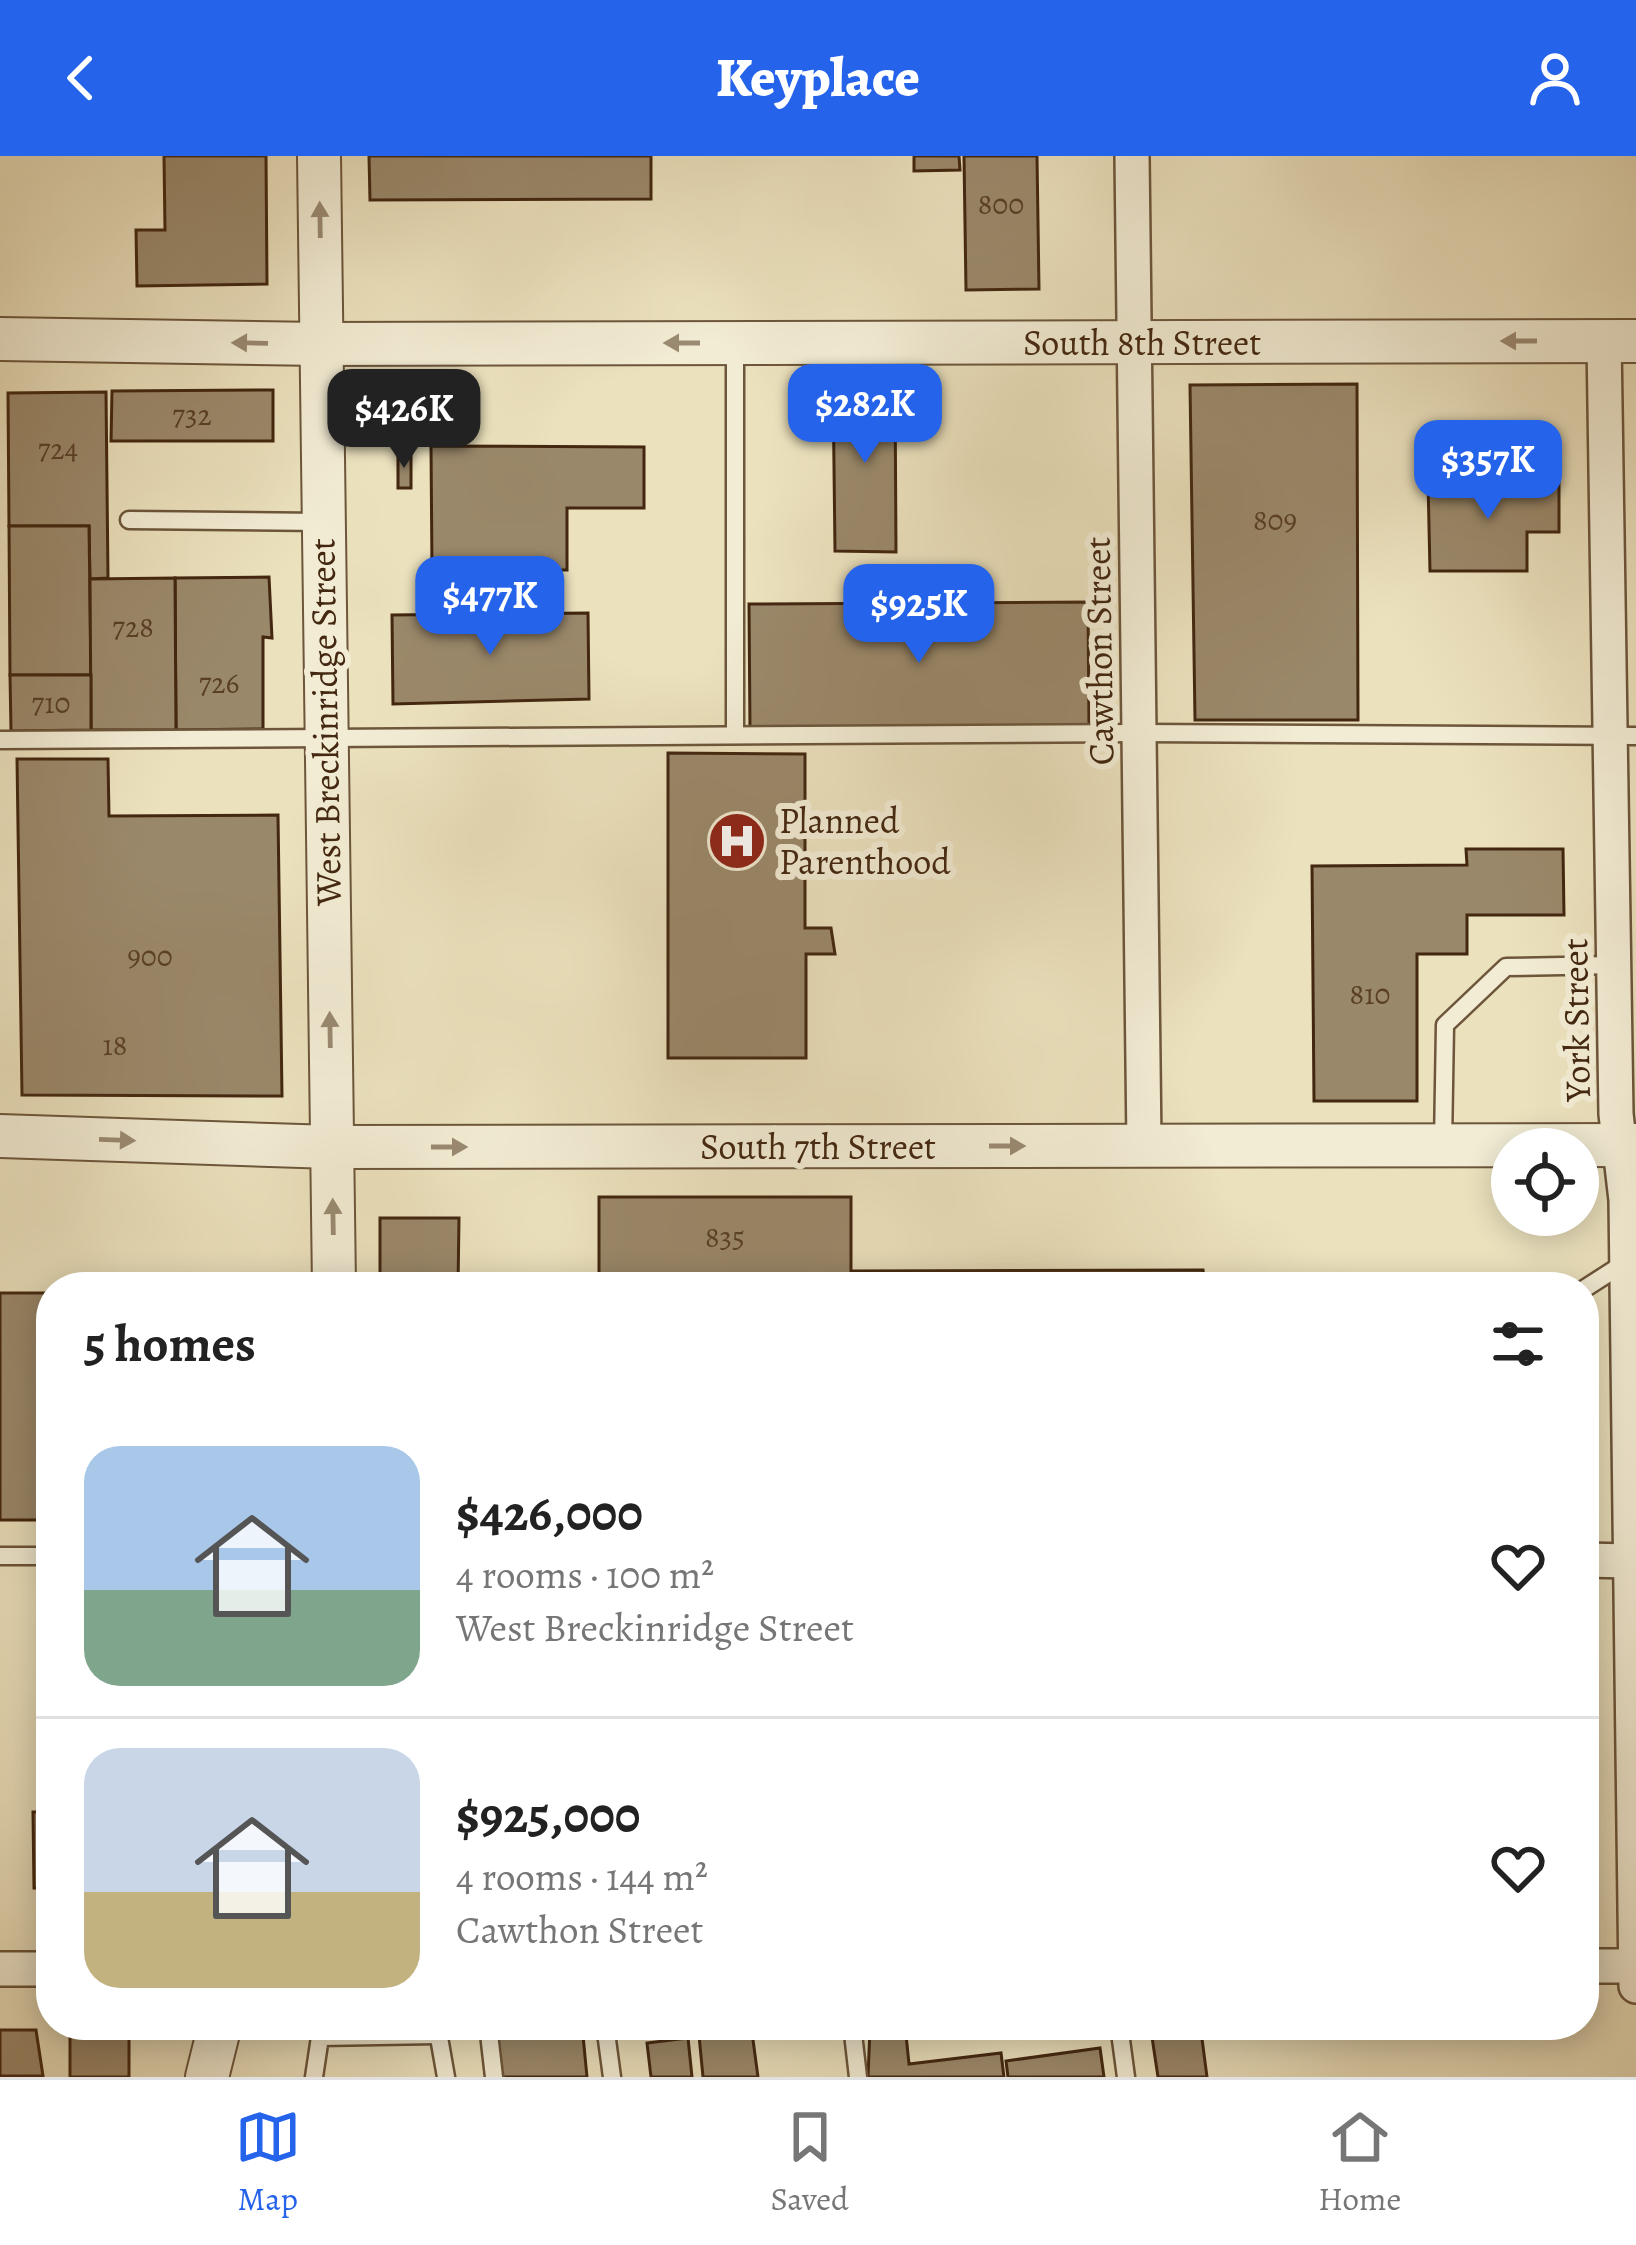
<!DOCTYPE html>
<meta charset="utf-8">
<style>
:root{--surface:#fff;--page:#f2f2f2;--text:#222;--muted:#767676;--line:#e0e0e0;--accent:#2563eb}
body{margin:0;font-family:Alegreya,serif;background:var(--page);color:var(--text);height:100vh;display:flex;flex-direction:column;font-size:45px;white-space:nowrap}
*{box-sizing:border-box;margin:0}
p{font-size:39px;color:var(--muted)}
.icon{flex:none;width:66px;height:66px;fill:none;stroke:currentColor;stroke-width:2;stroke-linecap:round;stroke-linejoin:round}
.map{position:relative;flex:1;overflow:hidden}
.drawer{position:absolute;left:36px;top:1116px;width:1563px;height:768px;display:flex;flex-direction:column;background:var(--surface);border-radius:48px;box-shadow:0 6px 30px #0003}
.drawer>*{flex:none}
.tools{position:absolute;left:1491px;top:972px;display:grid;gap:24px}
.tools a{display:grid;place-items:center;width:108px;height:108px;border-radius:50%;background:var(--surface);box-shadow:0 6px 30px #0003;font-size:60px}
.price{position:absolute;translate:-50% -102px;padding:0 27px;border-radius:24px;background:var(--accent);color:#fff;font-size:39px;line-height:78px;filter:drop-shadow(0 3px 6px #0008)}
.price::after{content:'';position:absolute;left:50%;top:72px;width:36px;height:27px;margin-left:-18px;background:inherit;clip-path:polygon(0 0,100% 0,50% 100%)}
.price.selected{background:#222;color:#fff}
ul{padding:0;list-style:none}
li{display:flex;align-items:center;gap:36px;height:300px;padding:0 48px}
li+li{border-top:3px solid var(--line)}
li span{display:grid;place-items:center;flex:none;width:336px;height:240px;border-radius:36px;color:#555}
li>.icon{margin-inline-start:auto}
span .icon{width:144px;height:144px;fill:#fffc;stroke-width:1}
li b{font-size:51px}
h2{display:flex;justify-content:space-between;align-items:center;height:144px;padding:0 48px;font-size:51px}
header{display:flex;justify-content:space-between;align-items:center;height:156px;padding:0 48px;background:var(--accent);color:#fff;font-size:54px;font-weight:800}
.tabs{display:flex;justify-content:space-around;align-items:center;height:168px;border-top:3px solid var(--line);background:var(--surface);font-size:33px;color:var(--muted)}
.tabs a{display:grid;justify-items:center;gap:6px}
.tabs .selected{color:var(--accent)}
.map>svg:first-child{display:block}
.building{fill:#9a886a;stroke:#432710;stroke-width:3}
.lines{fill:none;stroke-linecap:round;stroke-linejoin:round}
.service-casing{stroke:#6d563b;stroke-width:21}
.minor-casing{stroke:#6d563b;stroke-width:38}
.tertiary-casing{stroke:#6d563b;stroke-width:46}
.service{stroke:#f2ecd4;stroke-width:16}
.minor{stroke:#f2ecd4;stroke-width:33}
.tertiary{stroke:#f2ecd4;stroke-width:42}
.oneway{fill:#9a8a72}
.labels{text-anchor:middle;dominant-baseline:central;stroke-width:12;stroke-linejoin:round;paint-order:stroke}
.number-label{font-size:30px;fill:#593f26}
.street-label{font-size:36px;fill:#432710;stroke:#f2ecd4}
.poi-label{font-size:36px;fill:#432710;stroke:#f2ecd4;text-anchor:start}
</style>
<header><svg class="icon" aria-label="back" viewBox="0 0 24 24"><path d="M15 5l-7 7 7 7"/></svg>Keyplace<svg class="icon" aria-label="person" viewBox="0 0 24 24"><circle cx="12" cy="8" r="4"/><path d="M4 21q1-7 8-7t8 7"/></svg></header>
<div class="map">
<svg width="1636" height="1921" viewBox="0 0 1636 1921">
<rect width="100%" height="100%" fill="#ebe1bd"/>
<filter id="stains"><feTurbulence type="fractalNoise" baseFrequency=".00167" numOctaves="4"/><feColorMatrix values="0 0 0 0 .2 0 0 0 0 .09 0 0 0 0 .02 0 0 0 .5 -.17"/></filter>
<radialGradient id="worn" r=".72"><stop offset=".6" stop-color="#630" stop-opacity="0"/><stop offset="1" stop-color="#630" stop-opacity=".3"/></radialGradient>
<!-- building -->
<g class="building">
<path d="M164,0H266L267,128L137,130L136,74H165Z"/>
<path d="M369,0H651V43L370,44Z"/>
<path d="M914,0H959L960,14L914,15Z"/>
<path d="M964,0H1037L1039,133L966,134Z"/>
<path d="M833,225L895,226L896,396L835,395Z"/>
<path d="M1357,228L1358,564H1195L1190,229Z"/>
<path d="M273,234V285H111L112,235Z"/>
<path d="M106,236L108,422L90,423L89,370H9L8,237Z"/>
<path d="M431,290L644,291V352H567V414H432Z"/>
<rect x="398" y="298" width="13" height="34"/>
<path d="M1559,323V376H1527V415H1430L1428,325Z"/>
<path d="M9,370H89L91,519H10Z"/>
<path d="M269,421L272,482L263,481V573L176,574L175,422Z"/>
<path d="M175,422L176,574H91L90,423Z"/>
<path d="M1088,446L1089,572L750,574L749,448Z"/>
<path d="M588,457L589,543L393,548L392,459Z"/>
<path d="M10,519H91V574L11,575Z"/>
<path d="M668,597L805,598V772H831L835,798H806V902H668Z"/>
<path d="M17,603H108L109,660L278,659L282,940L22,939Z"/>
<path d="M1466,693H1563L1564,759H1467V798H1417V945H1314L1312,710L1467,709Z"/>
<path d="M599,1041H851V1115L1203,1114L1205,1131H599Z"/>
<path d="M380,1062H459L458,1131H380Z"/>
<rect x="0" y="1137" width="51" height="227"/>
<path d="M33,1656H51V1732H34Z"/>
<path d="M495,1869H582L587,1921H501Z"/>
<path d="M698,1869H751L758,1921H703Z"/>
<path d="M905,1869L909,1908L1001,1897L1004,1921H868L870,1873Z"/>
<rect x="70" y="1872" width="59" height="49"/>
<path d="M0,1874H36L43,1920H0Z"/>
<path d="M1201,1875L1207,1921H1158L1152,1881Z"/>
<path d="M688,1882L692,1921H651L647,1887Z"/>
<path d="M1100,1892L1104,1921H1008L1006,1905Z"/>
</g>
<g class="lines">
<defs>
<g id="service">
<path d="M735,188V579"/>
<path d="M129,364L322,366"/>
<path d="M0,584L1140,577L1636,580"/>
<path d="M1443,988L1445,869L1506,811L1614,809"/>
<path d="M1584,1133L1626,1106"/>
<path d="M0,1400H51"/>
<path d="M488,1869L494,1921"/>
<path d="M605,1869L612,1921"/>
<path d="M852,1869L858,1921"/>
<path d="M1119,1869L1126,1921"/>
<path d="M437,1870L446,1921"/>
<path d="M314,1921L320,1881L437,1879"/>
</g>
<g id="minor">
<path d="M1132,0L1144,989"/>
<path d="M1604,185L1616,958L1626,1044L1636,1830"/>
<path d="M1584,1404L1630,1405"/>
<path d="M1584,1810H1636"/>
<path d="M0,1813H51"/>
</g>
<g id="tertiary">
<path d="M319,0L334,1131"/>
<path d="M0,183L321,188L1636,185"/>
<path d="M0,980L332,991L1636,989"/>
<path d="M207,1921L220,1869"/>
</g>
</defs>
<!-- service casing -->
<use href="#service" class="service-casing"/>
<!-- minor casing -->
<use href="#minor" class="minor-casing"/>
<!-- tertiary casing -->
<use href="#tertiary" class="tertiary-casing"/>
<!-- service -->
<use href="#service" class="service"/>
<!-- minor -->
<use href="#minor" class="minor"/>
<!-- tertiary -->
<use href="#tertiary" class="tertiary"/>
</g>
<!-- one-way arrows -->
<defs><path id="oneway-solid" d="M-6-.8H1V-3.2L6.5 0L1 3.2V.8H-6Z" transform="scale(3)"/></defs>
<g class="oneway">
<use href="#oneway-solid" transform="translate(320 64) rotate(-91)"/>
<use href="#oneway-solid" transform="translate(1519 185) rotate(180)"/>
<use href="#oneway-solid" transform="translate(250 187) rotate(-179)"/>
<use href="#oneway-solid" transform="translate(682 187) rotate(180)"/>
<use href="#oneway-solid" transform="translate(330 874) rotate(-91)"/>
<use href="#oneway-solid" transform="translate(117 984) rotate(2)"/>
<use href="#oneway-solid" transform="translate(1007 990)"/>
<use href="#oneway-solid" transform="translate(449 991)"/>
<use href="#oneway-solid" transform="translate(333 1061) rotate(-91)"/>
</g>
<!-- icons -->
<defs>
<symbol id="hospital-disc" viewBox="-11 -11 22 22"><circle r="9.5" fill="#8f2418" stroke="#f2ecd4"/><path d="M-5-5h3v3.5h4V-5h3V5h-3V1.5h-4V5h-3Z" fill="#fff"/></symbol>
</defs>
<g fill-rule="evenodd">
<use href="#hospital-disc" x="704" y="652" width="66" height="66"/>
</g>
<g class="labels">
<!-- number labels -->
<g class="number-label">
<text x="1001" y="48">800</text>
<text x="192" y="259">732</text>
<text x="58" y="293">724</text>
<text x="1275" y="364">809</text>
<text x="133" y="471">728</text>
<text x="219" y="527">726</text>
<text x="51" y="547">710</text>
<text x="150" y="800">900</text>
<text x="1370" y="838">810</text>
<text x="115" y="889">18</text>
<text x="725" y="1081">835</text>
</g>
<!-- street labels -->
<g class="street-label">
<text x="1142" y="186">South 8th Street</text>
<text transform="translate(1099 495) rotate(-91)">Cawthon Street</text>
<text transform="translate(325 566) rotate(-91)">West Breckinridge Street</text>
<text transform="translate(1576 864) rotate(-91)">York Street</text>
<text x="818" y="990">South 7th Street</text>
</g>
<!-- poi labels -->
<g class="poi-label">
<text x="779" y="664">Planned<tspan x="779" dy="41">Parenthood</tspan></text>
</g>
</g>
<rect width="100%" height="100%" filter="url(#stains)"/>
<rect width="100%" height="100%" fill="url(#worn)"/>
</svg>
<div class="tools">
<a><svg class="icon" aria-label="locate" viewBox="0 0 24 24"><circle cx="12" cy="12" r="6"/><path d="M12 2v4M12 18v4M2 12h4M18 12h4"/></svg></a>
</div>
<b class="price" style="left:865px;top:310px">$282K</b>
<b class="price selected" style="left:404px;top:315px">$426K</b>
<b class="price" style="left:1488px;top:366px">$357K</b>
<b class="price" style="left:490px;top:502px">$477K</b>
<b class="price" style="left:919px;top:510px">$925K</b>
<section class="drawer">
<h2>5 homes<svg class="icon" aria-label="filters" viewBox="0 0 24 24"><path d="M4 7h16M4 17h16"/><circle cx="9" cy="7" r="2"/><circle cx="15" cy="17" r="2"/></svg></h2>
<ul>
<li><span style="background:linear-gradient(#a9c7e8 60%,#7fa58c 0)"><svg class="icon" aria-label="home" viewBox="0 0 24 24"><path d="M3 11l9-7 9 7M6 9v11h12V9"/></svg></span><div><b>$426,000</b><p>4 rooms · 100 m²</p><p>West Breckinridge Street</p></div><svg class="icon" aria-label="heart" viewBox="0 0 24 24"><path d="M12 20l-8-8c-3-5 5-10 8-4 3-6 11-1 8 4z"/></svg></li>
<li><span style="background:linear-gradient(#c9d6e8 60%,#c2b280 0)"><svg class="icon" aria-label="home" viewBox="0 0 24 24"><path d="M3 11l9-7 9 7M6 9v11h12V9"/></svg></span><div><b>$925,000</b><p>4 rooms · 144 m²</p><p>Cawthon Street</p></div><svg class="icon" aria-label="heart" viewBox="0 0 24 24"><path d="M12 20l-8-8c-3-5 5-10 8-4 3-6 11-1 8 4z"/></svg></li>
</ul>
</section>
</div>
<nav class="tabs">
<a class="selected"><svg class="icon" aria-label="map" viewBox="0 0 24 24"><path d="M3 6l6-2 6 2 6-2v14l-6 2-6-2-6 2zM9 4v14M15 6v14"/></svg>Map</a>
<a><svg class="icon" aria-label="saved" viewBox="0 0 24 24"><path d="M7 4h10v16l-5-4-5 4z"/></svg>Saved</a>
<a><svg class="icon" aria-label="home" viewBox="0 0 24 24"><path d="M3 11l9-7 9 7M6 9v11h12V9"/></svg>Home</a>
</nav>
